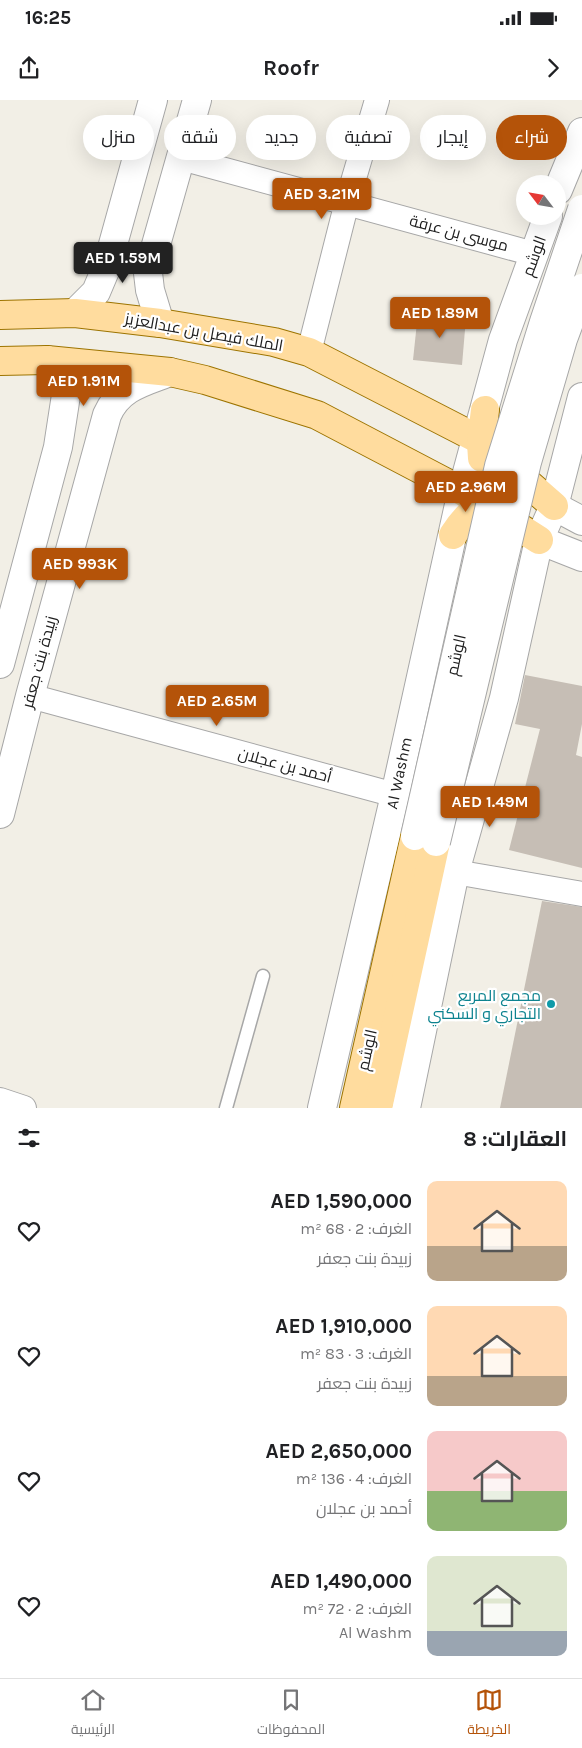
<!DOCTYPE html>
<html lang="ar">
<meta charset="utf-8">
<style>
:root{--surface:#fff;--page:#f2f2f2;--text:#202124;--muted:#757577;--line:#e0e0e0;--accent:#b45309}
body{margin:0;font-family:Karla,Cairo,sans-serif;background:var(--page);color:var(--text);direction:rtl;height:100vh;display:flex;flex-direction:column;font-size:19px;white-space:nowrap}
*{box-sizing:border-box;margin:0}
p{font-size:16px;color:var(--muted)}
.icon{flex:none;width:28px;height:28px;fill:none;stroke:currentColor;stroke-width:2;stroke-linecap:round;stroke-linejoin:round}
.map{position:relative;height:1008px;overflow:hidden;direction:ltr}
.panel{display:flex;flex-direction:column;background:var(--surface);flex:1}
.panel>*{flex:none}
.top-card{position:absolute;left:15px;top:15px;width:552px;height:45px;direction:rtl;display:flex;gap:10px}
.needle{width:32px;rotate:301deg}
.tools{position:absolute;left:516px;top:75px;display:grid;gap:10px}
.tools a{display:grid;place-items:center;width:50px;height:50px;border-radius:50%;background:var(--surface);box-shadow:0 5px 20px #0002;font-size:25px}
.price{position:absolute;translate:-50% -42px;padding:0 11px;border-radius:5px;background:var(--accent);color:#fff;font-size:16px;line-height:32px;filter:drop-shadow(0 1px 2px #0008)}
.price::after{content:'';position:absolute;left:50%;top:30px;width:15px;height:11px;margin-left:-8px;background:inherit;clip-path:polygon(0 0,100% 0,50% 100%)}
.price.current{background:#222;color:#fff}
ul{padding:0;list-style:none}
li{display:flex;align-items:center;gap:15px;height:125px;padding:0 15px}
li span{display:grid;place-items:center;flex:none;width:140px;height:100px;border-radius:10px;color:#555}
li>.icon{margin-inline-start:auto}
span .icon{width:60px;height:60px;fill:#fffc;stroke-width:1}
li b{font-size:21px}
h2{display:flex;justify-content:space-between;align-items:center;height:60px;padding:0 15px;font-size:21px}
.tag{padding:0 18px;border-radius:22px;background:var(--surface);box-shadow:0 5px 20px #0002;font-size:18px;line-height:45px}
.tag.current{background:var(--accent);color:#fff}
.status{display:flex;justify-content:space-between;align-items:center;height:35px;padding:0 25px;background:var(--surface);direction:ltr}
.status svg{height:14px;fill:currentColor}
header{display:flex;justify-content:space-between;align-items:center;height:65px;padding:0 15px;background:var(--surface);font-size:22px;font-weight:700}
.menu{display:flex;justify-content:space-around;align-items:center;height:70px;border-top:1px solid var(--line);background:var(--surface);font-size:14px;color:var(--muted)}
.menu a{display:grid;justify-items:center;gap:2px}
.menu .current{color:var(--accent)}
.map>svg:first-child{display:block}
.building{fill:#c6beb5}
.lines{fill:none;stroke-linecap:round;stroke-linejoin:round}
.service-casing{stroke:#a7a7a7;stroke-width:15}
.minor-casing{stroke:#a7a7a7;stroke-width:26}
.tertiary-casing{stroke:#a7a7a7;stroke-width:30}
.primary-casing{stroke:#9d7400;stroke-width:30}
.service{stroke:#fff;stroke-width:12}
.minor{stroke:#fff;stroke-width:24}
.tertiary{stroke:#fff;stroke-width:28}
.primary{stroke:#ffdc9e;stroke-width:28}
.tertiary-bridge-casing{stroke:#a7a7a7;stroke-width:30;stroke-linecap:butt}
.tertiary-bridge{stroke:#fff;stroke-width:28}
.culture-dot{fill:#0f9aa8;stroke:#fff;stroke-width:2}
.labels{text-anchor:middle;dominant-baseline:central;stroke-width:4.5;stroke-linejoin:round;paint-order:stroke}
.street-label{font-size:16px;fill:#202020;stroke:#fff}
.culture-label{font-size:16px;fill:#0d838f;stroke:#fff;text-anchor:end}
</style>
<div class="status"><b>16:25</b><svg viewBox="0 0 49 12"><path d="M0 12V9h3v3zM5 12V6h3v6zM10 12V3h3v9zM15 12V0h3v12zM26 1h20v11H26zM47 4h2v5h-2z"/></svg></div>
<header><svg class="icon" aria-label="forward" viewBox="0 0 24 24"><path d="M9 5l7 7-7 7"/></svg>Roofr<svg class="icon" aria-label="share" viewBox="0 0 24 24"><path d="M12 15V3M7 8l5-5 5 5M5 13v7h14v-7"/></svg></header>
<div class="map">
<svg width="582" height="1008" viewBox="0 0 582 1008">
<rect width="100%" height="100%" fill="#f2efe6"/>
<!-- building -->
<g class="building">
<path d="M418,213L466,218L462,265L413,260Z"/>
<path d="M525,575L582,586V624L576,655L582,657V768L509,750L540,629L515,624Z"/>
<path d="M542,801L582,807V1008H500Z"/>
</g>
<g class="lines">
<defs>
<path id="service" d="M226,1008L263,876"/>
<g id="minor">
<path d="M181,58L534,154"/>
<path d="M309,252L347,102L377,0"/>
<path d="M30,596L395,695"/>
<path d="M455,772L582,794"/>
<path d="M0,1000L24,1008"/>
</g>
<g id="tertiary">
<path d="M558,90L582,32"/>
<path d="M75,213L96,192L107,166L153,0"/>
<path d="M160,223L150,190L148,173L197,0"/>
<path d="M554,406L582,421"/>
<path d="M539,440L582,457"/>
<path d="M0,564L58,347L66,295L60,276L47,260"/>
<path d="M0,714L30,596L107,315C119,287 144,282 170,272"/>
<path d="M322,1008L395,695L462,391L503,240L548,116"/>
<path d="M406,1008L455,772L504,598L539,440L554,406L582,297"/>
</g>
<g id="primary">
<path d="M0,215L75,213L160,223L274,242L309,252L476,338L554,406"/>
<path d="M0,261L47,260L170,272L205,280L317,315L462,391L539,440"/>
<path d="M482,358L481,343L485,310"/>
<path d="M453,435C464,418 478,402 499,398"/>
<path d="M354,1008L415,736"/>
<path d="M378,1008L436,742"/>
</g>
</defs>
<!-- service casing -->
<use href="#service" class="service-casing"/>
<!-- minor casing -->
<use href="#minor" class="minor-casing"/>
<!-- tertiary casing -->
<use href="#tertiary" class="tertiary-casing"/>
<!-- primary casing -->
<use href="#primary" class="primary-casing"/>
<!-- service -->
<use href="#service" class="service"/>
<!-- minor -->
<use href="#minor" class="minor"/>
<!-- tertiary -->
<use href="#tertiary" class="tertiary"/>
<!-- primary -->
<use href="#primary" class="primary"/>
<defs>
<g id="tertiary-bridge">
<path d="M415,736L499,366L544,222L582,109"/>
<path d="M436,742L527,362L563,239L582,188"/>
</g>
</defs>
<!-- tertiary-bridge casing -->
<use href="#tertiary-bridge" class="tertiary-bridge-casing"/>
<!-- tertiary-bridge -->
<use href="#tertiary-bridge" class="tertiary-bridge"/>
</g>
<!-- markers -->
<circle class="culture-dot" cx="551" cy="904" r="5"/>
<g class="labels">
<!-- street labels -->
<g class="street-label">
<text transform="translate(459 133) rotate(15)">موسى بن عرفة</text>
<text transform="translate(534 156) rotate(-70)">الوشم</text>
<text transform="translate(204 232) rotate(10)">الملك فيصل بن عبدالعزيز</text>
<text transform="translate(456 555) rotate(-77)">الوشم</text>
<text transform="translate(39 562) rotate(-75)">زبيدة بنت جعفر</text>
<text transform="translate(285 665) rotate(15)">أحمد بن عجلان</text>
<text transform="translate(399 673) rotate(-78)">Al Washm</text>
<text transform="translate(367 950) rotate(-77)">الوشم</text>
</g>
<!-- culture labels -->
<g class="culture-label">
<text x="541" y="895">مجمع المربع<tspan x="541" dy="18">التجاري و السكني</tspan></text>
</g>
</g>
</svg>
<div class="tools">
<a><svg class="needle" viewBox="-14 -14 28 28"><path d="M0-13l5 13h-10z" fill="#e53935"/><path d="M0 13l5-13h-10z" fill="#757577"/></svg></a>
</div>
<b class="price" style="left:322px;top:120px">AED 3.21M</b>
<b class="price current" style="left:123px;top:184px">AED 1.59M</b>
<b class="price" style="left:440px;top:239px">AED 1.89M</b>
<b class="price" style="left:84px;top:307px">AED 1.91M</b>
<b class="price" style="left:466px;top:413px">AED 2.96M</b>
<b class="price" style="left:80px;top:490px">AED 993K</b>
<b class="price" style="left:217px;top:627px">AED 2.65M</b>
<b class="price" style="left:490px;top:728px">AED 1.49M</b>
<div class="top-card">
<a class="tag current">شراء</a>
<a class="tag">إيجار</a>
<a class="tag">تصفية</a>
<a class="tag">جديد</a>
<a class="tag">شقة</a>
<a class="tag">منزل</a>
</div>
</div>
<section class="panel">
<h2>العقارات: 8<svg class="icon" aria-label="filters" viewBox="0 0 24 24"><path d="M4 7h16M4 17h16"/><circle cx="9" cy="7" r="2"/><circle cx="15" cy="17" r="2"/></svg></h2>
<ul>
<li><span style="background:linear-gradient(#ffd9b3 65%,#b9a48a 0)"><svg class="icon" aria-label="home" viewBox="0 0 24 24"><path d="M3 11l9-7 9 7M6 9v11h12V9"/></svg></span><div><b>AED 1,590,000</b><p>الغرف: 2 · 68 m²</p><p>زبيدة بنت جعفر</p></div><svg class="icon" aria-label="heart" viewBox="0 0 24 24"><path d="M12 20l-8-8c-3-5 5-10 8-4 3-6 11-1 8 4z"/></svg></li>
<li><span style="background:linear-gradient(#ffd9b3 70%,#b9a48a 0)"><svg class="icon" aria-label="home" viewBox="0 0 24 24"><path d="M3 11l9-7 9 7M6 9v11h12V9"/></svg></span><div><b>AED 1,910,000</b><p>الغرف: 3 · 83 m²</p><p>زبيدة بنت جعفر</p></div><svg class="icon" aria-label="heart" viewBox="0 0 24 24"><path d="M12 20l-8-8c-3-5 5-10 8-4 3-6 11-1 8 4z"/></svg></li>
<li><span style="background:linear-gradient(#f6c9c9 60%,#8fb573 0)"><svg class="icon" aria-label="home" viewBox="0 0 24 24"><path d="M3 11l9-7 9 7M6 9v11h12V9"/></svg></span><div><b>AED 2,650,000</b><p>الغرف: 4 · 136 m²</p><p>أحمد بن عجلان</p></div><svg class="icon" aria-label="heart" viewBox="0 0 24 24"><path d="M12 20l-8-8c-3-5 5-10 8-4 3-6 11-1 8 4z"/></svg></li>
<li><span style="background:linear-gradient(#dfe7d0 75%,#9aa5b1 0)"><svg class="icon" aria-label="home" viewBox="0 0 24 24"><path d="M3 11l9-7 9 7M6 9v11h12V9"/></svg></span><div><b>AED 1,490,000</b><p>الغرف: 2 · 72 m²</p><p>Al Washm</p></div><svg class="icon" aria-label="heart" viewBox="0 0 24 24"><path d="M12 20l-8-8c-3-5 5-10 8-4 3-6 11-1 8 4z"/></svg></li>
</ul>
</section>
<nav class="menu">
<a class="current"><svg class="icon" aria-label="map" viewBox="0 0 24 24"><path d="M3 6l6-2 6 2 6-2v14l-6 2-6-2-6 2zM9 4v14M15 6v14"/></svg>الخريطة</a>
<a><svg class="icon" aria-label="saved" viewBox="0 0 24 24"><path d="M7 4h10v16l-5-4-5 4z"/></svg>المحفوظات</a>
<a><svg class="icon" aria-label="home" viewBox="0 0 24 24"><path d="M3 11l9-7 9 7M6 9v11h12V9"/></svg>الرئيسية</a>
</nav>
